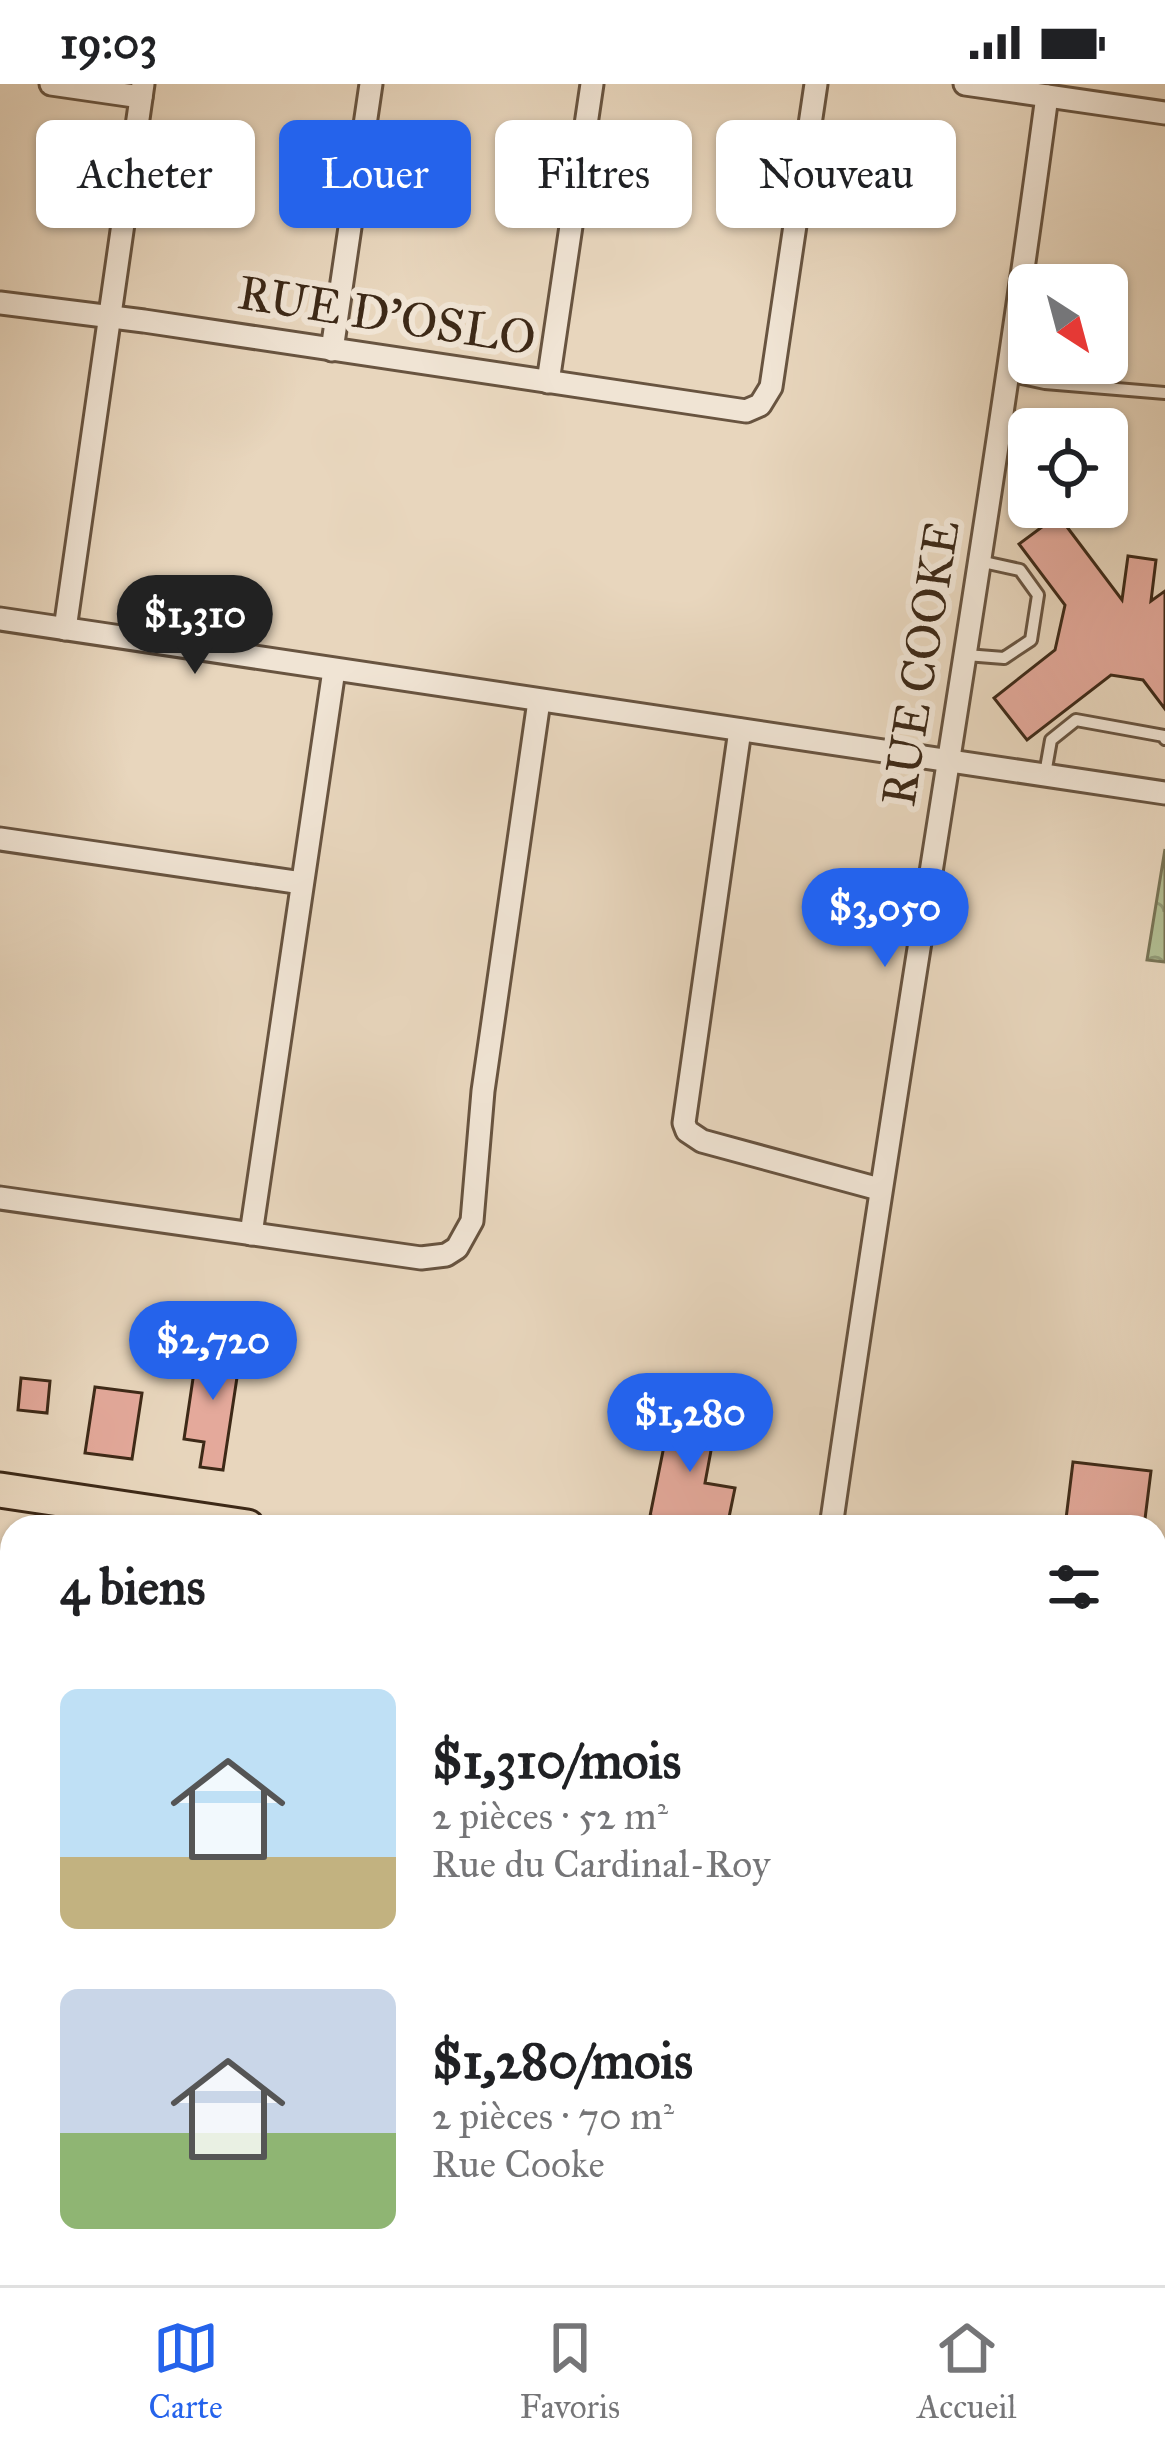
<!DOCTYPE html>
<html lang="fr">
<meta charset="utf-8">
<style>
:root{--surface:#fff;--page:#f6f6f6;--text:#202124;--muted:#757577;--line:#e0e0e0;--accent:#2563eb}
body{margin:0;font-family:"IM FELL Great Primer",serif;background:var(--page);color:var(--text);height:100vh;display:flex;flex-direction:column;font-size:45px;white-space:nowrap}
*{box-sizing:border-box;margin:0}
p{font-size:39px;color:var(--muted)}
.icon{flex:none;width:66px;height:66px;fill:none;stroke:currentColor;stroke-width:2;stroke-linecap:round;stroke-linejoin:round}
.map{position:relative;flex:1;overflow:hidden}
.drawer{position:absolute;left:0px;top:1431px;width:1167px;height:771px;display:flex;flex-direction:column;background:var(--surface);border-radius:36px 36px 0 0;box-shadow:0 3px 9px #0004}
.drawer>*{flex:none}
.guide{position:absolute;left:36px;top:36px;width:1095px;height:108px;display:flex;gap:24px}
.needle{width:78px;rotate:144deg}
.tools{position:absolute;left:1008px;top:180px;display:grid;gap:24px}
.tools a{display:grid;place-items:center;width:120px;height:120px;border-radius:18px;background:var(--surface);box-shadow:0 3px 9px #0004;font-size:60px}
.price{position:absolute;translate:-50% -102px;padding:0 27px;border-radius:42px;background:var(--accent);color:#fff;font-size:39px;line-height:78px;filter:drop-shadow(0 3px 6px #0008)}
.price::after{content:'';position:absolute;left:50%;top:72px;width:36px;height:27px;margin-left:-18px;background:inherit;clip-path:polygon(0 0,100% 0,50% 100%)}
.price.on{background:#222;color:#fff}
ul{padding:0;list-style:none}
li{display:flex;align-items:center;gap:36px;height:300px;padding:0 60px}
li span{display:grid;place-items:center;flex:none;width:336px;height:240px;border-radius:18px;color:#555}
li>.icon{margin-inline-start:auto}
span .icon{width:144px;height:144px;fill:#fffc;stroke-width:1}
li b{font-size:51px}
h2{display:flex;justify-content:space-between;align-items:center;height:144px;padding:0 60px;font-size:51px}
.tag{padding:0 42px;border-radius:18px;background:var(--surface);box-shadow:0 3px 9px #0004;font-size:42px;line-height:108px}
.tag.on{background:var(--accent);color:#fff}
.status{display:flex;justify-content:space-between;align-items:center;height:84px;padding:0 60px;background:var(--surface);direction:ltr}
.status svg{height:33px;fill:currentColor}
.tabs{display:flex;justify-content:space-around;align-items:center;height:168px;border-top:3px solid var(--line);background:var(--surface);font-size:33px;color:var(--muted)}
.tabs a{display:grid;justify-items:center;gap:6px}
.tabs .on{color:var(--accent)}
.map>svg:first-child{display:block}
.forest{fill:url(#forest-crowns);stroke:#787456;stroke-width:3}
.building{fill:#e4a99b;stroke:#3d2917;stroke-width:3}
.lines{fill:none;stroke-linecap:round;stroke-linejoin:round}
.lane-casing{stroke:#685440;stroke-width:16}
.street-casing{stroke:#685440;stroke-width:27}
.primary-casing{stroke:#3d2917;stroke-width:39}
.lane{stroke:#f0e4d4;stroke-width:10}
.street{stroke:#f0e4d4;stroke-width:21}
.primary{stroke:#e8d6bd;stroke-width:33}
.labels{text-anchor:middle;dominant-baseline:central;stroke-width:12;stroke-linejoin:round;paint-order:stroke}
.street-label{font-size:48px;fill:#3d2917;stroke:#f0e4d4}
</style>
<div class="status"><b>19:03</b><svg viewBox="0 0 49 12"><path d="M0 12V9h3v3zM5 12V6h3v6zM10 12V3h3v9zM15 12V0h3v12zM26 1h20v11H26zM47 4h2v5h-2z"/></svg></div>
<div class="map">
<svg width="1165" height="2201" viewBox="0 0 1165 2201">
<defs>
<pattern id="forest-crowns" width="20" height="18" patternUnits="userSpaceOnUse" patternTransform="scale(3)"><rect width="20" height="18" fill="#b2bf94"/><path d="M2 6a3 3 0 1 1 6 0M12 15a3 3 0 1 1 6 0" fill="none" stroke="#929b78"/></pattern>
</defs>
<rect width="100%" height="100%" fill="#e8d6bd"/>
<filter id="stains"><feTurbulence type="fractalNoise" baseFrequency=".00167" numOctaves="4"/><feColorMatrix values="0 0 0 0 .2 0 0 0 0 .09 0 0 0 0 .02 0 0 0 .5 -.17"/></filter>
<radialGradient id="worn" r=".72"><stop offset=".6" stop-color="#630" stop-opacity="0"/><stop offset="1" stop-color="#630" stop-opacity=".3"/></radialGradient>
<!-- forest -->
<path class="forest" d="M1165,765V878L1147,876Z"/>
<!-- building -->
<g class="building">
<path d="M1058,431L1122,516L1128,472L1156,476L1151,517L1165,507V625L1143,596L1111,591L1027,656L994,614L1055,566L1065,521L1019,460Z"/>
<path d="M198,1261L241,1267L223,1386L200,1383L204,1358L184,1355Z"/>
<path d="M21,1294L50,1297L47,1329L18,1326Z"/>
<path d="M95,1303L142,1309L132,1375L85,1369Z"/>
<path d="M671,1327L717,1334L705,1399L735,1404L727,1443L650,1432Z"/>
<path d="M1073,1378L1151,1387L1144,1443H1065Z"/>
</g>
<g class="lines">
<defs>
<g id="lane">
<path d="M1008,291L1045,299L1165,309"/>
<path d="M966,571L1004,574L1031,556L1038,511L1020,486L979,477"/>
<path d="M1045,690L1051,656L1076,636L1164,652L1165,655"/>
</g>
<g id="street">
<path d="M51,0L141,13"/>
<path d="M965,0L1165,29"/>
<path d="M0,219L144,237L746,327L760,321L771,303L816,0"/>
<path d="M332,266L371,0"/>
<path d="M548,298L592,0"/>
<path d="M0,535L1165,709"/>
<path d="M65,545L143,0"/>
<path d="M740,646L684,1039L687,1047L702,1057L879,1105"/>
<path d="M0,755L302,799"/>
<path d="M0,1114L421,1174L446,1171L457,1164L472,1137L483,1007L539,617"/>
<path d="M251,1150L334,586"/>
<path d="M831,1443C899,966 983,490 1047,12"/>
<path d="M1155,1772L1165,1702"/>
<path d="M0,1773L12,1775"/>
<path d="M99,2190L106,2201"/>
<path d="M1090,2201L1092,2190"/>
</g>
<g id="primary">
<path d="M0,1406L247,1443"/>
<path d="M1155,1577L1165,1578"/>
</g>
</defs>
<!-- lane casing -->
<use href="#lane" class="lane-casing"/>
<!-- street casing -->
<use href="#street" class="street-casing"/>
<!-- primary casing -->
<use href="#primary" class="primary-casing"/>
<!-- lane -->
<use href="#lane" class="lane"/>
<!-- street -->
<use href="#street" class="street"/>
<!-- primary -->
<use href="#primary" class="primary"/>
</g>
<g class="labels">
<!-- street labels -->
<g class="street-label">
<text transform="translate(387 231) rotate(9)">RUE D'OSLO</text>
<text transform="translate(920 579) rotate(-81)">RUE COOKE</text>
</g>
</g>
<rect width="100%" height="100%" filter="url(#stains)"/>
<rect width="100%" height="100%" fill="url(#worn)"/>
</svg>
<div class="tools">
<a><svg class="needle" viewBox="-14 -14 28 28"><path d="M0-13l5 13h-10z" fill="#e53935"/><path d="M0 13l5-13h-10z" fill="#757577"/></svg></a>
<a><svg class="icon" aria-label="locate" viewBox="0 0 24 24"><circle cx="12" cy="12" r="6"/><path d="M12 2v4M12 18v4M2 12h4M18 12h4"/></svg></a>
</div>
<b class="price on" style="left:195px;top:593px">$1,310</b>
<b class="price" style="left:885px;top:886px">$3,050</b>
<b class="price" style="left:213px;top:1319px">$2,720</b>
<b class="price" style="left:690px;top:1391px">$1,280</b>
<div class="guide">
<a class="tag">Acheter</a>
<a class="tag on">Louer</a>
<a class="tag">Filtres</a>
<a class="tag">Nouveau</a>
</div>
<section class="drawer">
<h2>4 biens<svg class="icon" aria-label="filters" viewBox="0 0 24 24"><path d="M4 7h16M4 17h16"/><circle cx="9" cy="7" r="2"/><circle cx="15" cy="17" r="2"/></svg></h2>
<ul>
<li><span style="background:linear-gradient(#bfe0f5 70%,#c2b280 0)"><svg class="icon" aria-label="home" viewBox="0 0 24 24"><path d="M3 11l9-7 9 7M6 9v11h12V9"/></svg></span><div><b>$1,310/mois</b><p>2 pièces · 52 m²</p><p>Rue du Cardinal-Roy</p></div></li>
<li><span style="background:linear-gradient(#c9d6e8 60%,#8fb573 0)"><svg class="icon" aria-label="home" viewBox="0 0 24 24"><path d="M3 11l9-7 9 7M6 9v11h12V9"/></svg></span><div><b>$1,280/mois</b><p>2 pièces · 70 m²</p><p>Rue Cooke</p></div></li>
</ul>
</section>
</div>
<nav class="tabs">
<a class="on"><svg class="icon" aria-label="map" viewBox="0 0 24 24"><path d="M3 6l6-2 6 2 6-2v14l-6 2-6-2-6 2zM9 4v14M15 6v14"/></svg>Carte</a>
<a><svg class="icon" aria-label="saved" viewBox="0 0 24 24"><path d="M7 4h10v16l-5-4-5 4z"/></svg>Favoris</a>
<a><svg class="icon" aria-label="home" viewBox="0 0 24 24"><path d="M3 11l9-7 9 7M6 9v11h12V9"/></svg>Accueil</a>
</nav>
